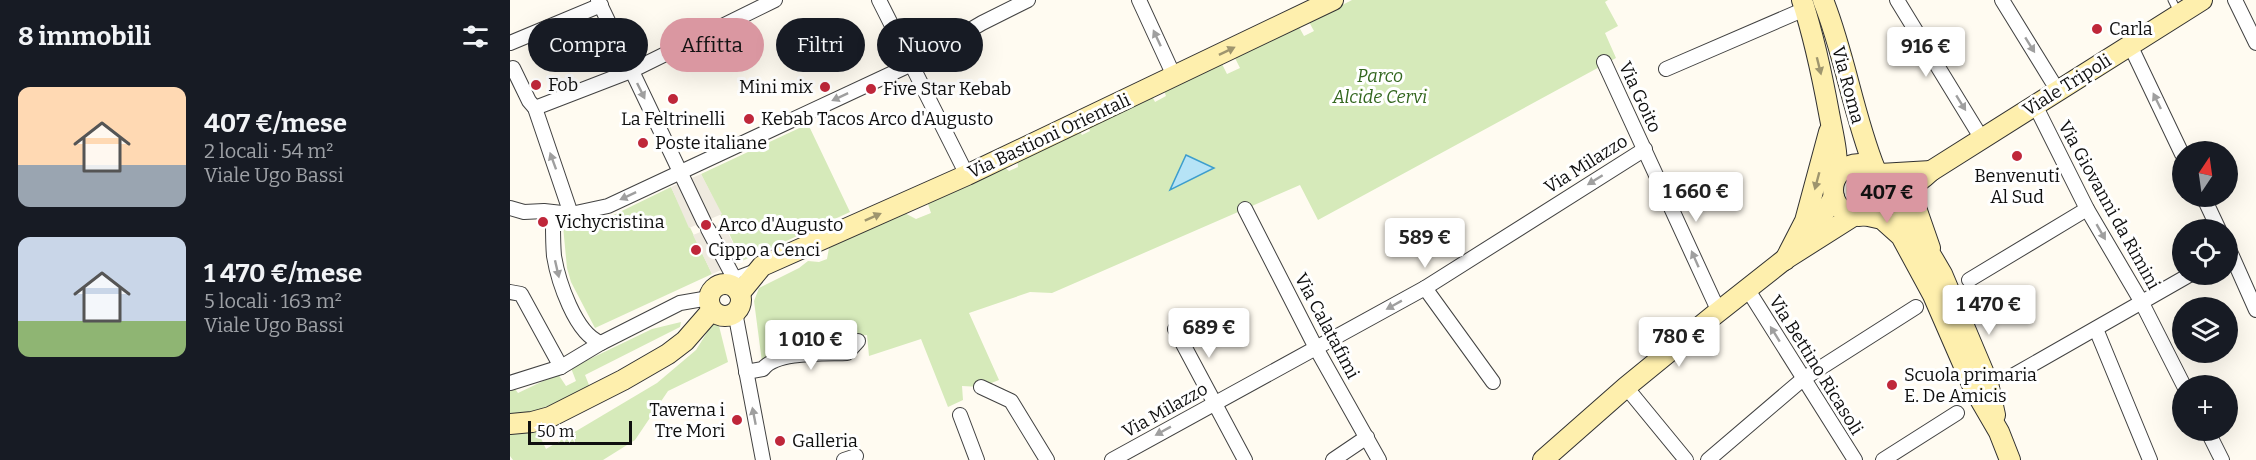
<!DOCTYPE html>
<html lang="it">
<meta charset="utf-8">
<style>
:root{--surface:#171b24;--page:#242831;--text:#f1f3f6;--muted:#9ea1a6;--accent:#da97a1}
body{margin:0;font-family:Bitter,serif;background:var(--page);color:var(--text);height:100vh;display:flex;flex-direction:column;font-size:22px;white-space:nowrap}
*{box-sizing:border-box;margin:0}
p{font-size:20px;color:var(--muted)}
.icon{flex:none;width:33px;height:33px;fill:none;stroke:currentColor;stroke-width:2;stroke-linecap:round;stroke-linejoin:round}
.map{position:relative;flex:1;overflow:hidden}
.sheet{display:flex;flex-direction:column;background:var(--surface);width:510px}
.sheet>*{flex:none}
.top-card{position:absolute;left:18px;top:18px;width:570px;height:54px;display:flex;gap:12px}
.needle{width:39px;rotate:13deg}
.fabs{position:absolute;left:1662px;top:141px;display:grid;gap:12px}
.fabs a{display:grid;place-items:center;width:66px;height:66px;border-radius:50%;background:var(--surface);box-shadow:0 6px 24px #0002;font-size:30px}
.scale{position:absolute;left:18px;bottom:15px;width:104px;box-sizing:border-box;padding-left:6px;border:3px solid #0f0f0f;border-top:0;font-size:16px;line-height:21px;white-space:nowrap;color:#0f0f0f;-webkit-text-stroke:4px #fff;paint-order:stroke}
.price{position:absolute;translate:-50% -51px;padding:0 14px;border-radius:6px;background:#fff;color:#222;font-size:20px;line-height:39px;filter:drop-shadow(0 2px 3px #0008)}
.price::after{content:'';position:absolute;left:50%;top:36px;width:18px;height:14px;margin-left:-9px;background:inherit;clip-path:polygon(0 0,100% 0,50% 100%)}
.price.on{background:var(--accent);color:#111}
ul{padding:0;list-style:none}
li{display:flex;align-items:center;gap:18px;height:150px;padding:0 18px}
li span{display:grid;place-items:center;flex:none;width:168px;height:120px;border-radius:12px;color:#555}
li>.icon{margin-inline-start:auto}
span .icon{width:72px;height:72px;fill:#fffc;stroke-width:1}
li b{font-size:26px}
h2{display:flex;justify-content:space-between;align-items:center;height:72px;padding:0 18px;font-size:26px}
.pill{padding:0 21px;border-radius:27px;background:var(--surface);box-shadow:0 6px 24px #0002;font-size:21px;line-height:54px}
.pill.on{background:var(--accent);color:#111}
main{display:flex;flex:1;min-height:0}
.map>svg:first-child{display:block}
.green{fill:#d6eaba}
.plaza{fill:#efeadf}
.water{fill:#b6e3f6;stroke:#3d9ecd;stroke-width:1.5}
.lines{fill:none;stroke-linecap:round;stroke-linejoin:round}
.lane-casing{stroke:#424242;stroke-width:9}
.street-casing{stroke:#424242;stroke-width:16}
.secondary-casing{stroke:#313131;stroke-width:22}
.lane{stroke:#fff;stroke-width:7}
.street{stroke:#fff;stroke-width:14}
.secondary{stroke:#feefad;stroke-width:20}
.oneway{fill:#9f9f9f}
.oneway2{fill:#9e956e}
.poi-dot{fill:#bf273a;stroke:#fff;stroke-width:2}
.labels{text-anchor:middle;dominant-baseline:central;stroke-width:6;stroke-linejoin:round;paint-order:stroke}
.poi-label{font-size:18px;fill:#0f0f0f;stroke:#fff;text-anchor:start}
.park-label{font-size:18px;font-style:italic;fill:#33671f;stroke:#fff}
.street-label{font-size:18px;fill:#0f0f0f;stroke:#fff}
</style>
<main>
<section class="sheet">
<h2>8 immobili<svg class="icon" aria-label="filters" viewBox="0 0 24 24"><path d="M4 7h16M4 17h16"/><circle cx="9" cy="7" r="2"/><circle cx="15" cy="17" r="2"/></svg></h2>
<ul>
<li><span style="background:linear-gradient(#ffd9b3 65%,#9aa5b1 0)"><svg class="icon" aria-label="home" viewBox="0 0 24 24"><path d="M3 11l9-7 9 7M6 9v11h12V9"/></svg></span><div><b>407 €/mese</b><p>2 locali · 54 m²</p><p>Viale Ugo Bassi</p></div></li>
<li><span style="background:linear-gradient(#c9d6e8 70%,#8fb573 0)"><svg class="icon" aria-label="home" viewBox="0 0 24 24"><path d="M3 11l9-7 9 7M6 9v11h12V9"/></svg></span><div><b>1 470 €/mese</b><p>5 locali · 163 m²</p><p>Viale Ugo Bassi</p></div></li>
</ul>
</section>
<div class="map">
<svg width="1746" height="460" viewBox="0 0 1746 460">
<rect width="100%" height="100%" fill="#fffbf1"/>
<!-- green -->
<g class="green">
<path d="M842,0H1098L1095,2L1108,26L1095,33L1106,58L808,220L790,185L542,293L520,292L459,313L489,380L471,387L452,386L453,400L438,407L411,339L359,356L357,335L348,336L335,350L252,362L244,301L249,288L289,268L298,261L309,262L317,259L319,248L389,210L406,219L421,213L416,198L491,164L499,171L508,167L507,157L568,129L572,135L580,131L578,124L641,94L645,102L656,96L653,88L712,64L717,74L730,68L725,58L789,27L794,36L804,31L799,22Z"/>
<path d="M298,124L340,212L232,261C218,232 206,203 191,174Z"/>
<circle cx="1349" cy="190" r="13"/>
<path d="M161,187L202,274L85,328L61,282L57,268L53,226L85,224Z"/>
<path d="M171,322L170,327L75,375L79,385L77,390C51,398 28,414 0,417V390L5,389L8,393L48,374L56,386L66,381L61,368L142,329Z"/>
<path d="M208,322L218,362L158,391L125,440L93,460H3L0,456V434L28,432L36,449L147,383L186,350L203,323Z"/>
</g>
<!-- plaza -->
<g class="plaza">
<path d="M191,174L212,214L179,228L161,187Z"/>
<path d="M213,223L232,261L202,274L183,235Z"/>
</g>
<!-- water -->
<path class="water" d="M676,155L704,168L660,190Z"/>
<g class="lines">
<defs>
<g id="lane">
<path d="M1662,0L1668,12"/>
<path d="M213,284L223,276L244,268"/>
</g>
<g id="street">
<path d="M88,0L194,222"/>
<path d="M369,0L457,175"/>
<path d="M629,0L664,76"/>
<path d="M1387,0L1472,139"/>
<path d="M1492,0L1548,91"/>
<path d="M1725,0L1746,43"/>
<path d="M0,43L91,5"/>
<path d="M1620,45L1672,154"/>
<path d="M1094,62L1209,312"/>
<path d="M3,68L19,101L25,108L61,214"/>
<path d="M1156,69L1295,9"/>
<path d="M1525,105L1577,209L1631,301L1674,386"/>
<path d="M25,108L121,71L265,0"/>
<path d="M1693,196L1709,230"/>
<path d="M0,208L14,212L34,211L61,214L98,206L402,64L472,23L518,0"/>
<path d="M735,209L806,348L869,460"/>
<path d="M51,214L43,223C43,234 43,245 44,256C48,280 65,334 91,343"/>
<path d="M198,229L223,276"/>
<path d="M1718,247L1746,310"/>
<path d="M1459,280L1577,209"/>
<path d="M915,288L983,382"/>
<path d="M1238,290L1345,460"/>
<path d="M0,292L11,294L51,367"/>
<path d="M225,312L253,460"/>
<path d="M665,329L735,460"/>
<path d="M1586,329L1640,460"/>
<path d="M236,372L253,369C266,351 316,354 337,353L348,341"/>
<path d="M1504,375L1681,274"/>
<path d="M0,383L51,367L91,343L170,303L199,298"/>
<path d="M471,387L501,401L537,460"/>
<path d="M1116,387L1176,460"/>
<path d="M450,415L467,460"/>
<path d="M1697,430L1712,460"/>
<path d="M334,460L346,456"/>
<path d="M602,460L915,288L1135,149"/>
<path d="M823,460L857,437"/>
<path d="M1198,460L1293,379L1406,307"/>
<path d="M1373,460L1447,413"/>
</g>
<g id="secondary">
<path d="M1292,0C1304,37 1312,75 1319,113C1323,135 1329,155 1326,177"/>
<path d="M1313,0C1335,55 1343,114 1365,169"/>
<circle cx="1349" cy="190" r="26"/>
<path d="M1370,174L1421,171"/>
<path d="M1405,186L1404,202L1420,248"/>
<path d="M1375,194C1395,192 1406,185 1421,171L1692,0"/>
<path d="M1354,215L1372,219L1391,236L1423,295L1464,389L1489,432L1500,460"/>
<path d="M1391,219L1422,257L1432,274L1478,383L1485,415"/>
<path d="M1295,243L1324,197"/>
<path d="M1275,260L1295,221L1319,132"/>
<circle cx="215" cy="300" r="16"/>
<path d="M228,291L234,288L252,266L457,175L823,0"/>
<path d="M0,424L22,422L40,417L113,380L158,354L175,341L202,310"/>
<path d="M1033,460L1116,387L1203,316L1274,260L1345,215"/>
</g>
</defs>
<!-- lane casing -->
<use href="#lane" class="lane-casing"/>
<!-- street casing -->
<use href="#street" class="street-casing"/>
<!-- secondary casing -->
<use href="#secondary" class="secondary-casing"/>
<!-- lane -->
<use href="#lane" class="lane"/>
<!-- street -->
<use href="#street" class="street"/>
<!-- secondary -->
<use href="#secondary" class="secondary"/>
</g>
<!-- one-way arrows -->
<defs><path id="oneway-solid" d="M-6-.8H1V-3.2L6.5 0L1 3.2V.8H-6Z" transform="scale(1.5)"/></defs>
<g class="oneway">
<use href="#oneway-solid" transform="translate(647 38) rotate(-115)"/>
<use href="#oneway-solid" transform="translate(1520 45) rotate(58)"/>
<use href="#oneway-solid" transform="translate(131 91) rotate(64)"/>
<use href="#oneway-solid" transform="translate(330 97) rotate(155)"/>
<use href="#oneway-solid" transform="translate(1647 101) rotate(-116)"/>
<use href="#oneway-solid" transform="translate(1451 103) rotate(58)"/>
<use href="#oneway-solid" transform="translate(43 161) rotate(-110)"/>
<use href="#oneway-solid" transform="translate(1085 180) rotate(148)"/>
<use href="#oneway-solid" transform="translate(118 196) rotate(155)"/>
<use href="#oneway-solid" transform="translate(1591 232) rotate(60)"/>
<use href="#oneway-solid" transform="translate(1185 259) rotate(-114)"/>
<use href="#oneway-solid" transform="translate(47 269) rotate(77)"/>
<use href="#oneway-solid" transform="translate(884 305) rotate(151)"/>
<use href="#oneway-solid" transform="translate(1265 334) rotate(-122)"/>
<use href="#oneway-solid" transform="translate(244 416) rotate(-101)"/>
<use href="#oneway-solid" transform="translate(653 431) rotate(151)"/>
</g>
<g class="oneway2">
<use href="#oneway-solid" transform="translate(717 51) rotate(-26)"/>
<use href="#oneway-solid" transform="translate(1309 66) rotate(76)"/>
<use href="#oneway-solid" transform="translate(1307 181) rotate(105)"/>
<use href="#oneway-solid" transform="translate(363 217) rotate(-24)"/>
</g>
<!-- markers -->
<g class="poi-dot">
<circle cx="1587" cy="29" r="6"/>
<circle cx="26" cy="85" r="6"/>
<circle cx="315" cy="87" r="6"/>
<circle cx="361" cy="89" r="6"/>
<circle cx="163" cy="99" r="6"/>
<circle cx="239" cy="119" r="6"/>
<circle cx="133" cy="143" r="6"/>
<circle cx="1507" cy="156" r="6"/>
<circle cx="33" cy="222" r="6"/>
<circle cx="196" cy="225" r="6"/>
<circle cx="186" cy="250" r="6"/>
<circle cx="1382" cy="385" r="6"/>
<circle cx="227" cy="420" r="6"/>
<circle cx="270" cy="441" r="6"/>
</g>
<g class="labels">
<!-- poi labels -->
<g class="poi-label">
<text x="1599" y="29">Carla</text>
<text x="38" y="85">Fob</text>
<text x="303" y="87" text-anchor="end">Mini mix</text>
<text x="373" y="89">Five Star Kebab</text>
<text x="163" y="119" text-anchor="middle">La Feltrinelli</text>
<text x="251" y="119">Kebab Tacos Arco d'Augusto</text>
<text x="145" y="143">Poste italiane</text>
<text x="1507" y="176" text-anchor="middle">Benvenuti<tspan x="1507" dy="21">Al Sud</tspan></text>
<text x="45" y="222">Vichycristina</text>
<text x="208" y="225">Arco d'Augusto</text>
<text x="198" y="250">Cippo a Cenci</text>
<text x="1394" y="375">Scuola primaria<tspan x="1394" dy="21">E. De Amicis</tspan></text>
<text x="215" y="410" text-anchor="end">Taverna i<tspan x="215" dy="21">Tre Mori</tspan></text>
<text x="282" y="441">Galleria</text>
</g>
<!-- park labels -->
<g class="park-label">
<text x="870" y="76">Parco<tspan x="870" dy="21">Alcide Cervi</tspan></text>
</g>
<!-- street labels -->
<g class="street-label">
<text transform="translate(1338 85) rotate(75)">Via Roma</text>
<text transform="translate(1557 85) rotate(-32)">Viale Tripoli</text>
<text transform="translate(1130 97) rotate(65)">Via Goito</text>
<text transform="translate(539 136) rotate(-25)">Via Bastioni Orientali</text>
<text transform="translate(1076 164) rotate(-32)">Via Milazzo</text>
<text transform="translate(1599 205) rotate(61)">Via Giovanni da Rimini</text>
<text transform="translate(817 326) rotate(62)">Via Calatafimi</text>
<text transform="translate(1306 365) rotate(58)">Via Bettino Ricasoli</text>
<text transform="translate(655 410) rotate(-29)">Via Milazzo</text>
</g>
</g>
</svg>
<div class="fabs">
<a><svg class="needle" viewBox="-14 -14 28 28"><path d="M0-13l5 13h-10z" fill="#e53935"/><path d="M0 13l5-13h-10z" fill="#9ea1a6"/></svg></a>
<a><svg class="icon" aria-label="locate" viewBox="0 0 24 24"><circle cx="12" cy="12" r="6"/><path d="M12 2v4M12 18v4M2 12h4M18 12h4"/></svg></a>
<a><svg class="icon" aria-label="layers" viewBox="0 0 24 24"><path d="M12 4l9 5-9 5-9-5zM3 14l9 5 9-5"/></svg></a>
<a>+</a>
</div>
<div class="scale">50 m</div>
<b class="price" style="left:1416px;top:78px">916 €</b>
<b class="price" style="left:1186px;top:223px">1 660 €</b>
<b class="price on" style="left:1377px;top:224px">407 €</b>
<b class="price" style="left:915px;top:269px">589 €</b>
<b class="price" style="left:1479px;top:336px">1 470 €</b>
<b class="price" style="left:699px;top:359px">689 €</b>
<b class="price" style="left:1169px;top:368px">780 €</b>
<b class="price" style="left:301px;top:371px">1 010 €</b>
<div class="top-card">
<a class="pill">Compra</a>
<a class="pill on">Affitta</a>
<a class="pill">Filtri</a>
<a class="pill">Nuovo</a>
</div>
</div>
</main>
